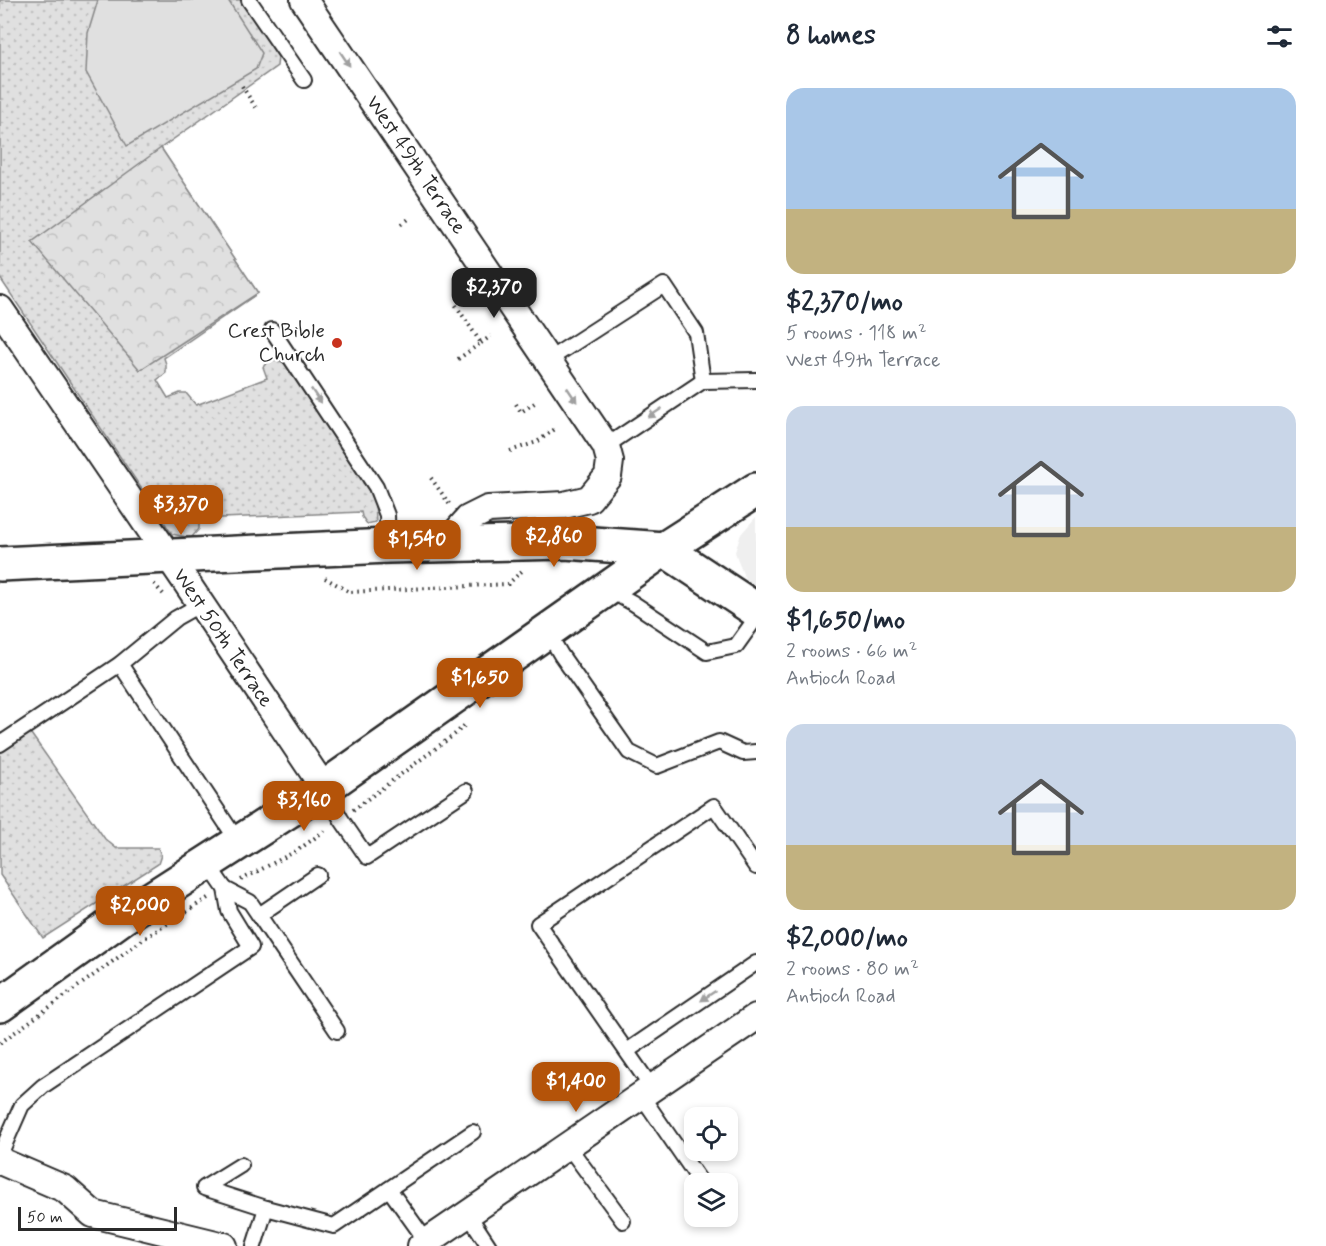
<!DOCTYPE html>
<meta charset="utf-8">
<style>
:root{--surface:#fff;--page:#f6f6f7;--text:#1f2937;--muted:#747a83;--accent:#b45309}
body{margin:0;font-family:Mynerve,sans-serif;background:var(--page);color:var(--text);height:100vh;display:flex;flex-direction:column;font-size:22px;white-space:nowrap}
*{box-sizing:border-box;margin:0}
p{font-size:20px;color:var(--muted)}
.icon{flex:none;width:33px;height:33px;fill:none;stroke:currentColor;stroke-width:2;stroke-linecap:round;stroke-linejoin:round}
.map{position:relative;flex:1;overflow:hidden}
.drawer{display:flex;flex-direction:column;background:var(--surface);width:570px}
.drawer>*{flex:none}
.fabs{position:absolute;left:684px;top:1107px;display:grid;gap:12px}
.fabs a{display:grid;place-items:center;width:54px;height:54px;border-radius:12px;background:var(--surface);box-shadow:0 3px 9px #0003;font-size:30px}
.scale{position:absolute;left:18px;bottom:15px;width:159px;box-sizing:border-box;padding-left:6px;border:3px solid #2b2b2b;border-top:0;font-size:16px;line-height:21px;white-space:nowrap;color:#2b2b2b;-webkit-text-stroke:4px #fff;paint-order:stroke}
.price{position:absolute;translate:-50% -51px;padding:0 14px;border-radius:12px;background:var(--accent);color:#fff;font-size:20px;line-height:39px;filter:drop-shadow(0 2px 3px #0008)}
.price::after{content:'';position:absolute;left:50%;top:36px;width:18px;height:14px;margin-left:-9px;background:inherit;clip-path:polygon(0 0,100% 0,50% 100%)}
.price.active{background:#222;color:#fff}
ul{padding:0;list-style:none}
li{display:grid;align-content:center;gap:12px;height:318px;padding:0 30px}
li span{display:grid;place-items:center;height:186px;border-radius:18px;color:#555}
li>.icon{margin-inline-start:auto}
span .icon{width:108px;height:108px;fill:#fffc;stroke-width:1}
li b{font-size:26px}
h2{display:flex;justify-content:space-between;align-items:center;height:72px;padding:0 30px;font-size:26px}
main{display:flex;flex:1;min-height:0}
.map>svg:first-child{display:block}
.built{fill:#efefef}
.grass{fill:url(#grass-dots);stroke:#868686;stroke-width:1.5}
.park{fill:url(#park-crowns);stroke:#868686;stroke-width:1.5}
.pitch{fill:#e0e0e0;stroke:#868686;stroke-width:1.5}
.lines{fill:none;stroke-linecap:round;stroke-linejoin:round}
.service-casing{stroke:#2b2b2b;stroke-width:18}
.minor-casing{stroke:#2b2b2b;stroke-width:30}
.secondary-casing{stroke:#2b2b2b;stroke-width:38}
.path{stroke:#2b2b2b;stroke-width:4;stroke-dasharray:1.5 4.5;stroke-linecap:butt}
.service{stroke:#fff;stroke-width:14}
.minor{stroke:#fff;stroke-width:26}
.secondary{stroke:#fff;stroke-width:33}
.oneway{fill:#a0a0a0}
.poi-dot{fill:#c8321e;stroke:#fff;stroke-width:2}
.labels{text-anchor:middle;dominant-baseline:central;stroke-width:4.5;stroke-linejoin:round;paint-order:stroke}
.street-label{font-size:21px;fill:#2b2b2b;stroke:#fff}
.poi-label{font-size:21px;fill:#2b2b2b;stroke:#fff;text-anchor:end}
</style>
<main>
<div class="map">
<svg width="756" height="1246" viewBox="0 0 756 1246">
<defs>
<pattern id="grass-dots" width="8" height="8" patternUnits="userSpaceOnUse" patternTransform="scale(1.5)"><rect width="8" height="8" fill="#e0e0e0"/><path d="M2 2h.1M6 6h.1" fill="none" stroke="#c0c0c0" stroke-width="1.8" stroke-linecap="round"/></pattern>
<pattern id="park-crowns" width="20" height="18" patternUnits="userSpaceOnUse" patternTransform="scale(1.5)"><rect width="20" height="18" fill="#e0e0e0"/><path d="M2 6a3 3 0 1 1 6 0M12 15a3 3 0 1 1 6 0" fill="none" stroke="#c0c0c0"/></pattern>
</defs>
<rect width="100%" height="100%" fill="#fff"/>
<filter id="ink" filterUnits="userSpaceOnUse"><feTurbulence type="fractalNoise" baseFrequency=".0167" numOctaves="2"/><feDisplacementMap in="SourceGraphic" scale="12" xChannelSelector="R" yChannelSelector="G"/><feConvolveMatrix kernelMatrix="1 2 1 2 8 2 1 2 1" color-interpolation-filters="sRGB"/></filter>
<g filter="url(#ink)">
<!-- built -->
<path class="built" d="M756,517V589L744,577L735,552L741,534Z"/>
<!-- grass -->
<g class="grass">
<path d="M0,0H241L278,57L277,66L161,148L258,293L164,358L166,364V373L157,380L168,398L180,393H186L196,405L267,378L263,367C272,355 281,360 291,368L363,474L375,498L376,522L367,524L362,517L361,512L199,519V529L191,538L172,534L0,278Z"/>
<path d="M29,731L105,839L116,848H158L161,855L158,864L43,938L0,875V751Z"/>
</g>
<!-- park -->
<path class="park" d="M161,148L258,293L140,370L32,242Z"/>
<!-- pitch -->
<path class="pitch" d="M98,0H228L262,53L256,69L127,146L86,72L88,33Z"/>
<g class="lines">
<defs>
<g id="service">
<path d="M249,0L304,80"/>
<path d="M272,330L376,487L387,515L388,546"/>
<path d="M548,360L664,285L696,333L703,381"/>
<path d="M606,446L703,381L756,380"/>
<path d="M609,590L633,603L707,652L736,646L756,618"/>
<path d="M547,631L561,655L629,752L657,766L719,742L743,753L756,752"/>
<path d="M120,664L239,843"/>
<path d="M0,744L120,664L176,618L201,604"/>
<path d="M324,788L341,819L367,857L466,791"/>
<path d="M225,889L250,902L337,1031"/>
<path d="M259,915L318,875"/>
<path d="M627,1051L756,963"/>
<path d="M652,1088L538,924L714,806L756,867"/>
<path d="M641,1095L702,1184"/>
<path d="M568,1146L623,1221"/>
<path d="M0,1155L22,1105L43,1086L251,947L229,911L225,889L207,863"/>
<path d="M241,1165L204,1188L266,1208L254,1246"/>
<path d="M389,1189L427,1242"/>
<path d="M266,1208L334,1226L473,1132"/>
<path d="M468,1214L489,1246"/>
</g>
<g id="minor">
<path d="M304,0L606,446L610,461L608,476L589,499L564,505L488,509L468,519L445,545"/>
<path d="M0,309L186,582L324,788"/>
<path d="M0,1161L65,1189L93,1214L224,1246"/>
<path d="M421,1246L756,1017"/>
</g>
<g id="secondary">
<path d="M0,564L388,546L565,542L664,549L756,610"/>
<path d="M0,1005L123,917L324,788L664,549L756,490"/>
</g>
</defs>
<!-- service casing -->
<use href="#service" class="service-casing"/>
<!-- minor casing -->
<use href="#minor" class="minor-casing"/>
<!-- secondary casing -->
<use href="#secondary" class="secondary-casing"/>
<!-- path -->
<g class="path">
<path d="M242,86L258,111"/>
<path d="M402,224L410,218"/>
<path d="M481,343L491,336"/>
<path d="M458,359L481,343L455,304L465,298"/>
<path d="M516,404L521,412L536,402"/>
<path d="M510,451L537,442L555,429"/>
<path d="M431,478L450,505"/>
<path d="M325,578L350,592L508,584L523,570"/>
<path d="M154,584L165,596"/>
<path d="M353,810L455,734L466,724"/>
<path d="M241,880L298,850L327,829"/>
<path d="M0,1043L145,938L211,896"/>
</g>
<!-- service -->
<use href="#service" class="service"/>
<!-- minor -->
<use href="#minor" class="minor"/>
<!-- secondary -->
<use href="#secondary" class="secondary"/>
</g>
<!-- one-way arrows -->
<defs><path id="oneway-solid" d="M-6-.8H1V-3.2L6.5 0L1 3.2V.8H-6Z" transform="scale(1.5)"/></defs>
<g class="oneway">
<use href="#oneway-solid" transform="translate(345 59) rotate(56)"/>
<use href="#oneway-solid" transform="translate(572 395) rotate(56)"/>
<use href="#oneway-solid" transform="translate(316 396) rotate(56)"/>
<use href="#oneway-solid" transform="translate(655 413) rotate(146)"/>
<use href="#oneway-solid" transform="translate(708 996) rotate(146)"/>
</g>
</g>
<!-- markers -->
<circle class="poi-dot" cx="337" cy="343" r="6"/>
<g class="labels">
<!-- street labels -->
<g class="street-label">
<text transform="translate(416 165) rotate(56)">West 49th Terrace</text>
<text transform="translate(223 638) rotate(56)">West 50th Terrace</text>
</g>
<!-- poi labels -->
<g class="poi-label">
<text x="325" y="331">Crest Bible<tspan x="325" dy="24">Church</tspan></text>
</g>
</g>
</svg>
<div class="fabs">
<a><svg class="icon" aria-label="locate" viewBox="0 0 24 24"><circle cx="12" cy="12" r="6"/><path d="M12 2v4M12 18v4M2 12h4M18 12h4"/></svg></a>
<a><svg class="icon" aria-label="layers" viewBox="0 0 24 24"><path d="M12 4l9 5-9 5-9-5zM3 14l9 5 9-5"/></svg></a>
</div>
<div class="scale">50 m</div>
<b class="price active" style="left:494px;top:319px">$2,370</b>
<b class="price" style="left:181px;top:536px">$3,370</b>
<b class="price" style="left:554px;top:568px">$2,860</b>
<b class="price" style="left:417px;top:571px">$1,540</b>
<b class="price" style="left:480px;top:709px">$1,650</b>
<b class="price" style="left:304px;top:832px">$3,160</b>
<b class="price" style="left:140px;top:937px">$2,000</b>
<b class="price" style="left:576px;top:1113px">$1,400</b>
</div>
<section class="drawer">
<h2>8 homes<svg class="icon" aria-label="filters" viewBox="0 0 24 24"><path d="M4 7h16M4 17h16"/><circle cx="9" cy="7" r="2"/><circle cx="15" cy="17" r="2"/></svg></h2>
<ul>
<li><span style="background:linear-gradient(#a9c7e8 65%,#c2b280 0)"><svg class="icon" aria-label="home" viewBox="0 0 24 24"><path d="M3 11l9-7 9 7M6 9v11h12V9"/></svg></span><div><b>$2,370/mo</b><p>5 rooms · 118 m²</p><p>West 49th Terrace</p></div></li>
<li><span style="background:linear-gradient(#c9d6e8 65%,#c2b280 0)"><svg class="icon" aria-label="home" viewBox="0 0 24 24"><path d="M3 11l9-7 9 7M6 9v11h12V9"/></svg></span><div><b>$1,650/mo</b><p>2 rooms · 66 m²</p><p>Antioch Road</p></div></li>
<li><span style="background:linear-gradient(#c9d6e8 65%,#c2b280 0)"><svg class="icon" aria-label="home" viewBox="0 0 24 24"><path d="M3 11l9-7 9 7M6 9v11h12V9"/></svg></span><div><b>$2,000/mo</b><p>2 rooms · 80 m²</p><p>Antioch Road</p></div></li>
</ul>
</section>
</main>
